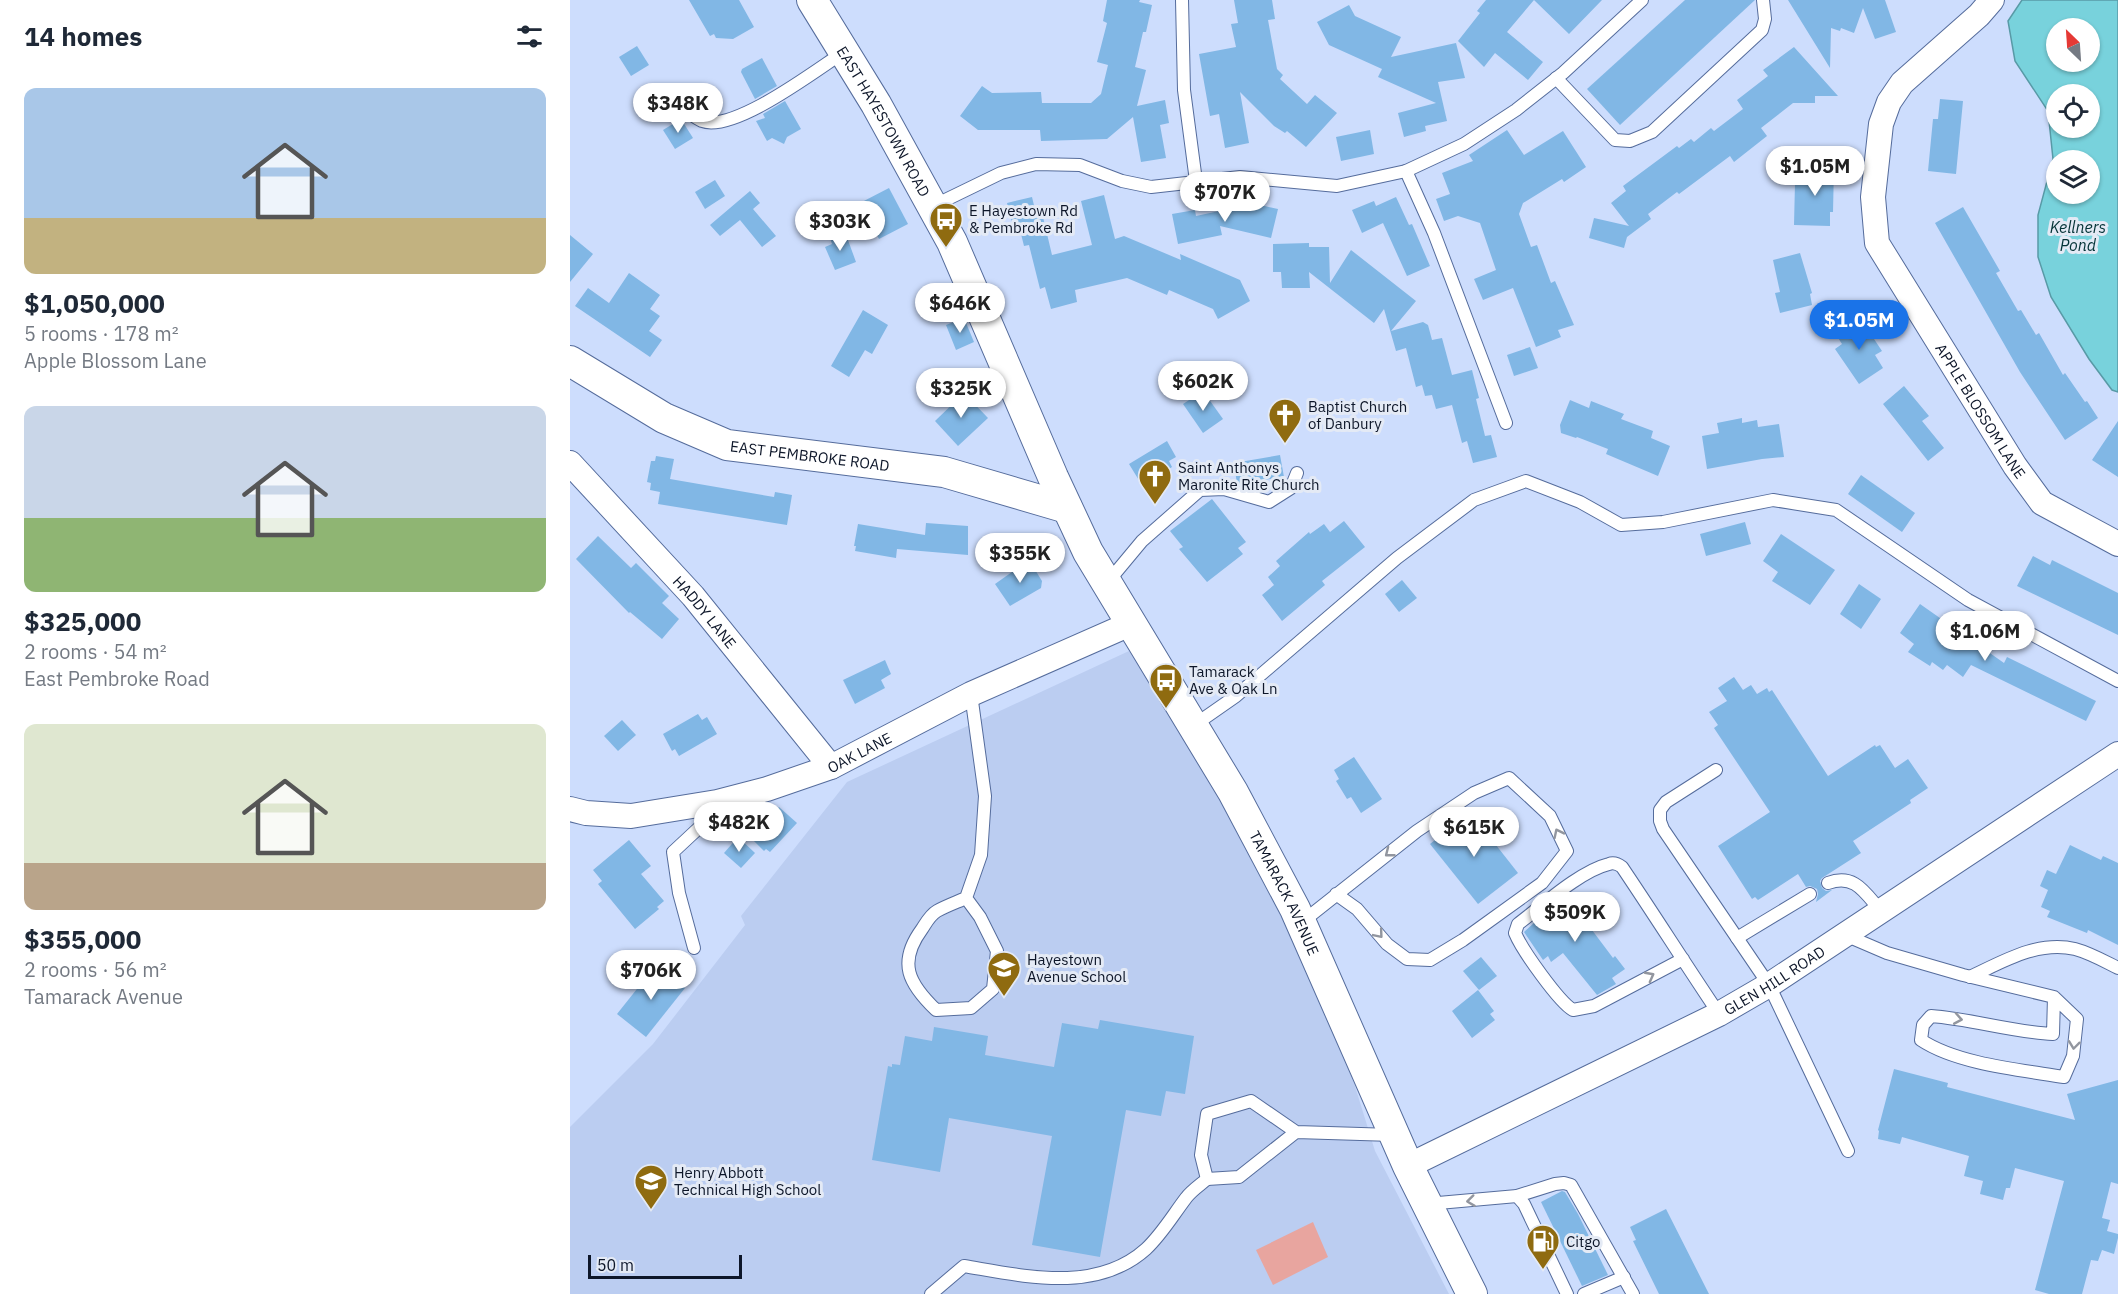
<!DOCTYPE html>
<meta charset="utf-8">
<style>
:root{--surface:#fff;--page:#f2f2f3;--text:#1f2937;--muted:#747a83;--accent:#1a73e8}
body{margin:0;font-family:"IBM Plex Sans",sans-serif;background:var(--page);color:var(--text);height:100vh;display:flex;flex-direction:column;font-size:22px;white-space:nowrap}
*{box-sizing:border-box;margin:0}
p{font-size:20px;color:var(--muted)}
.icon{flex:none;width:33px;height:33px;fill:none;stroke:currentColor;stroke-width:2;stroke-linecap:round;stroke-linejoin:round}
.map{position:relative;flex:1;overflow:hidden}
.panel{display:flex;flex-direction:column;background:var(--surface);width:570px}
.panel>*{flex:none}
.needle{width:39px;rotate:335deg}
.fabs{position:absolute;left:1476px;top:18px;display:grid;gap:12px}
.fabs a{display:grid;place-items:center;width:54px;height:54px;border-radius:50%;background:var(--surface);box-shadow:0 2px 4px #0004;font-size:30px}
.scale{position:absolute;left:18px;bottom:15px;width:154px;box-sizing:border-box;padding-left:6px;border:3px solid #0d1629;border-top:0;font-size:16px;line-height:21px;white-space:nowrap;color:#0d1629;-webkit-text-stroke:4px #e4eaf5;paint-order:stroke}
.price{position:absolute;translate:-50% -51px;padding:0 14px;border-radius:21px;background:#fff;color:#222;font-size:20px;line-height:39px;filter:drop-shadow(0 2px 3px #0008)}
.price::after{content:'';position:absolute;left:50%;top:36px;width:18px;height:14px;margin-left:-9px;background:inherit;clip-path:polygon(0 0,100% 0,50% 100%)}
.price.selected{background:var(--accent);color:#fff}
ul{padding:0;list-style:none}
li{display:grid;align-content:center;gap:12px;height:318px;padding:0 24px}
li span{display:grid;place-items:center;height:186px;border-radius:12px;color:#555}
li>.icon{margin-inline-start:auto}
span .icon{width:108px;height:108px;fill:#fffc;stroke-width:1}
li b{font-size:26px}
h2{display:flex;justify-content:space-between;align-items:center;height:72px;padding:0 24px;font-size:26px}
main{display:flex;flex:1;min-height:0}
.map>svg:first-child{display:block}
.built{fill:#bbcdf1}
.green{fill:#e8a59f}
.water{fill:#78d2dc;stroke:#589aa6;stroke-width:1.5;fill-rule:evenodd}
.building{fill:#81b7e5}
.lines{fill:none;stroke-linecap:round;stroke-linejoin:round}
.service-casing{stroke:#556c9c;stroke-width:14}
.minor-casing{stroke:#556c9c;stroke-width:26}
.tertiary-casing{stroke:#556c9c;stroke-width:32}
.service{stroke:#fff;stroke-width:12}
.minor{stroke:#fff;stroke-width:24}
.tertiary{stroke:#fff;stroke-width:30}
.oneway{stroke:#92969f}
.labels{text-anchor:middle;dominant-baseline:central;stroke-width:6;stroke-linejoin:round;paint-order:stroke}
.street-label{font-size:15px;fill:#0d1629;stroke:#e4eaf5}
.poi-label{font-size:15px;fill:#0d1629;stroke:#e4eaf5;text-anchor:start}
.water-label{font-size:16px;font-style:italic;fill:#043337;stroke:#e4eaf5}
</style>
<main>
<section class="panel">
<h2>14 homes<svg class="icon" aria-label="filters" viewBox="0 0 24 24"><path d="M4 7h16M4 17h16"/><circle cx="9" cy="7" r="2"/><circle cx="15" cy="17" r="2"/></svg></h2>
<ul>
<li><span style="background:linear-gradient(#a9c7e8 70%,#c2b280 0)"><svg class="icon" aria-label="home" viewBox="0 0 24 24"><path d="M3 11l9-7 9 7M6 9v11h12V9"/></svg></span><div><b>$1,050,000</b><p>5 rooms · 178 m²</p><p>Apple Blossom Lane</p></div></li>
<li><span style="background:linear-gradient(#c9d6e8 60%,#8fb573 0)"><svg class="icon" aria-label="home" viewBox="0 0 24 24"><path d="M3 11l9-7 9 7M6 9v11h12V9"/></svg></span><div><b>$325,000</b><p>2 rooms · 54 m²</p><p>East Pembroke Road</p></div></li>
<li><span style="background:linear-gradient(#dfe7d0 75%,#b9a48a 0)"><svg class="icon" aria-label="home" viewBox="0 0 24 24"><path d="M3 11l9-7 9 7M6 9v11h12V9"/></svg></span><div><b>$355,000</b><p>2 rooms · 56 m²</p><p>Tamarack Avenue</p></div></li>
</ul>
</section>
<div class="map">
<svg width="1548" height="1294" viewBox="0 0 1548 1294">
<rect width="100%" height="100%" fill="#cdddfd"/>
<!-- built -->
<path class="built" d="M559,651L673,832L729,949L784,1083L805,1151L879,1294H0V1127L83,1044L175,925L171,916L277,782Z"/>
<!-- green -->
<path class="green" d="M743,1222L758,1257L703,1285L686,1250Z"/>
<!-- water -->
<path class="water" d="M1452,0H1548V392L1542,390L1519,359L1481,297L1468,257V215L1483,159L1478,111L1445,61L1438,21ZM1486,28H1520V62H1486ZM1486,94H1520V128H1486ZM1486,160H1520V194H1486Z"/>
<!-- building -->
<g class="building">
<path d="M119,0H169L184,27L163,39L146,38L144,34L140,36Z"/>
<path d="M537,0H570L569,2L582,5L576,32H573L565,67L576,70L567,106L595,100L599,123L590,125L596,158L571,162L563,117L537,139L471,141L470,130H408L390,116L412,86L422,93L471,92L472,103H521L531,94L538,65L527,62L537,23L533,21Z"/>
<path d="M664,0H702L705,19L698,20L707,69L713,75L710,79L737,104L745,95L767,113L736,147L717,131L715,133L704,126L670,92L679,143L655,148L649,114L640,116L629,54L666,47L661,24L668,23Z"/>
<path d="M916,0H1032L999,34L964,0L937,32L973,62L958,80L925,53L914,67L888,41L910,13L907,11Z"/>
<path d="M1115,0H1185L1050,125L1017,89Z"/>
<path d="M1218,0H1315L1326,32L1305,39L1293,8L1284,33L1271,28L1270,31L1261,28L1260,68Z"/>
<path d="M779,5L785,16L831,37L821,57L886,43L895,78L868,82L877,121L855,126L856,131L834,137L828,113L866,103L808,77L812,69L759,45L747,22Z"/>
<path d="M67,46L79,65L61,76L49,57Z"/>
<path d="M1224,47L1268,96H1245V103H1223L1191,128L1197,136L1164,162L1160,156L1109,194L1107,192L1078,214L1081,219L1057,237L1054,248L1019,238L1024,218L1059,226L1041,203L1056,191L1053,186L1107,146L1109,148L1121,139L1124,142L1141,128L1144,131L1173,109L1167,100L1198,76L1193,70Z"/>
<path d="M192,58L207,86L185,99L171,72L172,69Z"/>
<path d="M1370,99L1393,101L1386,174L1358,171L1363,119H1368Z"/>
<path d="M215,101L231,129L217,137L214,144L202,138L197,141L186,121L195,118L193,114Z"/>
<path d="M111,119L123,138L105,149L93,130Z"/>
<path d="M800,130L804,154L771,161L766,137Z"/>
<path d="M937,130L954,155L993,131L1016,167L994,182L992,179L953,203L949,214L961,247L967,245L981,283L985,281L1004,325L988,330L991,337L966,347L943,288L913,300L904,279L926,270L910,223L888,216L874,221L866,199L880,194L872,173L903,161L899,155Z"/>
<path d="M1237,166H1264L1263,212H1260V226L1224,225L1225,183H1236Z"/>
<path d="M145,180L155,196L135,209L125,192Z"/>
<path d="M319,188L338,224L309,239L290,203Z"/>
<path d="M180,191L190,203L183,209L206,236L192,247L170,220L150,236L140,225Z"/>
<path d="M534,195L545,239L554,236L611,260L610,254L670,280L680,301L648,319L643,309L599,290L597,295L557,278L505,290L507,302L481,309L475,287L470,289L459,245L454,246L449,226L443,227L437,203L462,197L467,218L473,217L482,255L522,245L511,201Z"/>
<path d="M826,197L839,225L842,224L860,266L837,276L813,223L792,233L782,210L804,201L806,206Z"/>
<path d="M664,204L685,209L686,204L708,209L701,238L650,226L652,235L608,244L602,214L625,210L626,216L663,208Z"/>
<path d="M1393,207L1430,271L1426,273L1448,311L1451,310L1466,335L1469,333L1493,375L1495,373L1515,402L1517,401L1528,418L1495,440L1450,372L1365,223Z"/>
<path d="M275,232L286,262L265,270L255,247L262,244L260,238Z"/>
<path d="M0,235L23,254L0,282Z"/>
<path d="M739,243V247H759L760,283L781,250L846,301L821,331L853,322L858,325L862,340L872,338L882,375L902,370L909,398L906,399L915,436L921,435L927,457L903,463L897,441L892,443L882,405L866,409L862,395L855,396L852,385L846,387L836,348L826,351L814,309L804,323L739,272L740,288H712L711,272H703V244Z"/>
<path d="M1230,253L1242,293L1240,294L1242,305L1210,313L1205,293L1210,292L1203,260Z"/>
<path d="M59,273L90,295L80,309L90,316L79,331L92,340L80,357L5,306L18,288L39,303Z"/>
<path d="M293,310L318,325L302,354L295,350L279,377L261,366Z"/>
<path d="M394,318L404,342L386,350L376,325Z"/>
<path d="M1290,318L1312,351L1305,355L1313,368L1289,384L1265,349L1272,344L1265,333Z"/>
<path d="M960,347L968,368L944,376L937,355Z"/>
<path d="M1334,386L1359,416L1352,421L1374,448L1358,461L1313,404Z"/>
<path d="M633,391L653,419L633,433L613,404Z"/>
<path d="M394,393L418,418L388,446L365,421Z"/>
<path d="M1000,400L1019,408L1021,401L1054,414L1051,419L1083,431L1081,438L1100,446L1088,476L1036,454L1038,449L1007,437L1006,438L991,433L990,425Z"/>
<path d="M1172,418V423L1187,420L1188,427L1209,424L1214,457L1192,459L1137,469L1132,436L1149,433L1147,423Z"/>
<path d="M1548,421V477L1522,460Z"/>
<path d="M597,441L606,457L599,461L602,467L583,479L581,476L570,482L559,464Z"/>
<path d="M710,455L714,477L667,484L664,463Z"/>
<path d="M86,456L104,459L100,479L204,497L205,492L222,495L217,525L88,504L90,492L80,490L81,483L77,482L81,461H85Z"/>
<path d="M1291,475L1345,513L1332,532L1278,494Z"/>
<path d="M642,499L676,542L668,548L673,554L637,582L609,549L613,547L600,531Z"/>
<path d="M774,521L795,547L752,581L755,585L712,621L692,595L704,585L698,577L710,566L706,561L739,532L740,534L754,524L760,532Z"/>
<path d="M1175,522L1181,544L1136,556L1130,534Z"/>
<path d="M356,523L398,526V555L327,549L326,558L285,551L286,546H284L288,524L355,535Z"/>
<path d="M1211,534L1265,570L1240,605L1202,581L1208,572L1193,561Z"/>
<path d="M28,536L61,568L66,563L99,596L92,603L109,619L92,639L60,612L59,613L6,559Z"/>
<path d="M1463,556L1480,565L1482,560L1548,593V635L1447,586Z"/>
<path d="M459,560L472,581L471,588L440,606L425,584Z"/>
<path d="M832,580L847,598L829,612L815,594Z"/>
<path d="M1289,584L1311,599L1291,629L1270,614Z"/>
<path d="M1350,604L1434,663L1437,657L1526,701L1516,721L1401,665L1393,677L1377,665L1373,670L1362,662L1360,666L1338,652L1344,644L1330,633Z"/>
<path d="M315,660L321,674L311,680L315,688L285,704L273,680Z"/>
<path d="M1164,677L1173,690L1181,685L1187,694L1197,688L1199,692L1202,690L1258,776L1305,745L1306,747L1310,745L1325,768L1338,759L1358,788L1340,800L1341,803L1283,841L1291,853L1252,878L1250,881L1252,888L1256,891L1262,890L1246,902L1248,894L1247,889L1240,886L1236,887L1228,874L1188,900L1185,897L1182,899L1148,846L1200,812L1144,728L1148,725L1139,712L1157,701L1148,688Z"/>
<path d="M128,714L132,720L137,717L147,734L109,756L105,749L102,751L93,734Z"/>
<path d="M52,720L66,735L48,751L34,736Z"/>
<path d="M784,757L812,799L791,813L781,797L777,799L766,781L769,779L764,770Z"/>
<path d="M209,807L227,823L200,852L196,849L194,851L180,837Z"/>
<path d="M900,812L948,873L908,904L860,844Z"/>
<path d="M168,837L185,853L171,868L154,853Z"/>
<path d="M59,840L81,866L71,874L94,901L87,907L89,909L65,929L28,884L32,881L23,870Z"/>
<path d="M1500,845L1531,860L1533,856L1548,863V945L1518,930L1517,933L1477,917L1480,911L1471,907L1478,890L1470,886L1477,870L1486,874Z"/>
<path d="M1003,894L1006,898L1007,897L1027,926L1022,930L1043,958L1045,956L1055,969L1042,978L1046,984L1027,995L993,953L981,962L978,956L973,960L954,932L975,913Z"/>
<path d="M911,957L927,976L909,990L893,971Z"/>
<path d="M86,965L115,988L76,1037L47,1014Z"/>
<path d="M908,990L924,1011L920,1014L925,1020L902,1038L882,1011Z"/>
<path d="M530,1020L624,1036L615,1094L596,1091L591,1116L556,1110L530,1257L462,1245L482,1136L379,1118L370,1172L302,1160L318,1066L322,1067V1064L330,1065L335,1036L362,1041L364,1027L418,1036L415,1055L484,1067L492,1023L528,1029Z"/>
<path d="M1324,1069L1378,1083L1377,1087L1505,1120L1497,1094L1548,1080V1184L1541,1182L1532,1218L1540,1220L1537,1231L1548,1234V1238L1544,1254L1532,1250L1528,1261L1521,1260L1512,1294H1479L1465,1290L1494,1181L1445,1168L1440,1188H1436L1433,1200L1410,1194L1413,1181L1394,1176L1399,1156L1332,1137L1330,1144L1308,1139L1309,1131L1308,1130Z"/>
<path d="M992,1191L995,1192L1008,1214L1038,1275L1012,1286L971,1202Z"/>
<path d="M1096,1209L1139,1294H1089L1063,1241L1066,1240L1060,1227Z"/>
</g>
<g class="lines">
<defs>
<g id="service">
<path d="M612,0L614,90L626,181"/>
<path d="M986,78L1045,140L1060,141L1082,132L1192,30L1195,19L1193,0"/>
<path d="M112,108C118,112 125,118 132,121C164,133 246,70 274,52"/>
<path d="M836,171L864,233L936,423"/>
<path d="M363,206L431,173L466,164L510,165L552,181L581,187L670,177L767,186L836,171L894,144L946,110L993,73L1072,0"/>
<path d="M537,583L572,541L630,490L654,489L699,502L721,488L727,473"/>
<path d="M623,726L666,696L827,558L904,500L956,481L1010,502L1051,525L1093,522L1203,500L1266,510L1398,600L1548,681"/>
<path d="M1146,770L1096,802L1090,810V821L1093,829L1199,985L1278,1151"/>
<path d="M1258,883C1285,873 1295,893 1311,911"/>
<path d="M396,898L410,917L427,951L423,989L401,1008L366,1010C339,984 327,963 352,929C356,923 360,915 367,911C376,906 387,902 396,898L411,855L415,796L401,694"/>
<path d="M732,922L847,831L904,793L939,778L980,816L997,851L972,883L893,940L860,960L837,959L817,944L787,909L766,894"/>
<path d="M1275,935L1317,953L1393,975L1484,997L1507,1019L1503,1056L1494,1077C1451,1070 1387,1064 1351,1040L1353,1025L1361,1016C1402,1019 1442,1032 1483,1034L1484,997"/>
<path d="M1167,938L1240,894"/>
<path d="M124,948L109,893L103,852L132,825L146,803"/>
<path d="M1113,959L1024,1006L1003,1010C989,1002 952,950 945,933L948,924C972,906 1010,871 1039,864C1044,862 1048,864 1052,867C1085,916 1116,965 1149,1014"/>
<path d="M1400,977C1432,962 1468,940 1505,949C1520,953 1534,961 1548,968"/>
<path d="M726,1132L669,1177L637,1179L631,1155L637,1114L681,1101L726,1132L823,1135"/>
<path d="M947,1196L954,1204L997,1294"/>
<path d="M857,1204L947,1196L985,1184L994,1183L1001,1185L1063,1294"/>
<path d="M361,1294L394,1266C454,1276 526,1294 576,1249C592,1234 603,1215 616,1198C621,1191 630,1185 637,1179"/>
<path d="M1014,1294L1054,1277"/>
</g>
<g id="minor">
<path id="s1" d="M1422,0L1409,15L1332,83L1319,102L1311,124L1303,197L1307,243L1445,466L1472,503L1548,544"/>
<path id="s2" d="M0,463L123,596L261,767"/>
<path id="s3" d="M0,809L16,813L61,816L147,802L197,789L261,767L401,694L560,624"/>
<path id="s4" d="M838,1166L1149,1014L1199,985L1548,754"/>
</g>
<g id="tertiary">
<path id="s5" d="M242,0L306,104L382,242L483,477L518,552L663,792L725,909L838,1166L902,1294"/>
<path id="s6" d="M0,361L94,418L157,445L374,472L497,508"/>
</g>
</defs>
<!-- service casing -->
<use href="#service" class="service-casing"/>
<!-- minor casing -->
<use href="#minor" class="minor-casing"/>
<!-- tertiary casing -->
<use href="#tertiary" class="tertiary-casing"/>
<!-- service -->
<use href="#service" class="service"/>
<!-- minor -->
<use href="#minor" class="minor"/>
<!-- tertiary -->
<use href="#tertiary" class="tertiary"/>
</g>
<!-- one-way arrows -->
<defs><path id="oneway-chevron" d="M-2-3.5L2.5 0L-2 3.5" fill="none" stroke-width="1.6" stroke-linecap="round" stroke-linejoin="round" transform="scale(1.5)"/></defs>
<g class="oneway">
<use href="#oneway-chevron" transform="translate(988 833) rotate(-116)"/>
<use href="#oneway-chevron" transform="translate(819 853) rotate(142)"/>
<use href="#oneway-chevron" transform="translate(809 934) rotate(50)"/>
<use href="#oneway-chevron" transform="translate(1080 976) rotate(-28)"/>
<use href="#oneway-chevron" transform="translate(1388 1019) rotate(10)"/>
<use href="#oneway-chevron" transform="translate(1504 1045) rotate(97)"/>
<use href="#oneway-chevron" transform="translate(901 1201) rotate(173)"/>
</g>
<!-- icons -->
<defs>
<symbol id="bus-pin" viewBox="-11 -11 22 30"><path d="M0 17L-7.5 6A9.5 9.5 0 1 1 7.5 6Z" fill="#8f6b10" stroke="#e4eaf5"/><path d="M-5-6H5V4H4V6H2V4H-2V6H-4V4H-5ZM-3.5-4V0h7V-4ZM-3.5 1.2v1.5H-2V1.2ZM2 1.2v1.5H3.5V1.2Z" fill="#fff"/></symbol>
<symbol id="church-pin" viewBox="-11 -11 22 30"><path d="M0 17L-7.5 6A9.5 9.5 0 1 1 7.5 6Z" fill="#8f6b10" stroke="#e4eaf5"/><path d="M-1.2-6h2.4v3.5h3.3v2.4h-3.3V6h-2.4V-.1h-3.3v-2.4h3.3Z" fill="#fff"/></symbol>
<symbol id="school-pin" viewBox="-11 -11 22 30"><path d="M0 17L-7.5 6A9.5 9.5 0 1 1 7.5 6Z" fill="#8f6b10" stroke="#e4eaf5"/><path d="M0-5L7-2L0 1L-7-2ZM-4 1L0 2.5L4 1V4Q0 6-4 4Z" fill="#fff"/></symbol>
<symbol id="fuel-pin" viewBox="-11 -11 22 30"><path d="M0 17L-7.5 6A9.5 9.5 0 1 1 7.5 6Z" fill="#8f6b10" stroke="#e4eaf5"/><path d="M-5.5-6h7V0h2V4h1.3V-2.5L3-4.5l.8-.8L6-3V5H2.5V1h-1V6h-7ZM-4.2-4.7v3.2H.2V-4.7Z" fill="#fff"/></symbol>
</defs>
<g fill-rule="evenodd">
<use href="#bus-pin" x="357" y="200" width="38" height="52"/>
<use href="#church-pin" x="696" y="396" width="38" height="52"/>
<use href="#church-pin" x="566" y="457" width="38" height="52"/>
<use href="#bus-pin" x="577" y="661" width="38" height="52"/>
<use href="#school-pin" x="415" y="949" width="38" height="52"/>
<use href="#school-pin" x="62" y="1162" width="38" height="52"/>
<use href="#fuel-pin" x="954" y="1222" width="38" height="52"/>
</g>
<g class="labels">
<!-- street labels -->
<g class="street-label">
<text stroke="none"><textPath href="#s5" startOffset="141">EAST HAYESTOWN ROAD</textPath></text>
<text stroke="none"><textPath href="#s1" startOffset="486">APPLE BLOSSOM LANE</textPath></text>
<text stroke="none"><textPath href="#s6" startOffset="262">EAST PEMBROKE ROAD</textPath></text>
<text stroke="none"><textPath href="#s2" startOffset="201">HADDY LANE</textPath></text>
<text stroke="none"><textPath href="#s3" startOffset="300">OAK LANE</textPath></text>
<text stroke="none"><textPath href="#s5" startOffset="1012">TAMARACK AVENUE</textPath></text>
<text stroke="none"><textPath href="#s4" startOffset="411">GLEN HILL ROAD</textPath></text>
</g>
<!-- poi labels -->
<g class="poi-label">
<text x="399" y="210">E Hayestown Rd<tspan x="399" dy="17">&amp; Pembroke Rd</tspan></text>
<text x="738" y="406">Baptist Church<tspan x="738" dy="17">of Danbury</tspan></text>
<text x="608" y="467">Saint Anthonys<tspan x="608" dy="17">Maronite Rite Church</tspan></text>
<text x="619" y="671">Tamarack<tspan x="619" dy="17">Ave &amp; Oak Ln</tspan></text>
<text x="457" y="959">Hayestown<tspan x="457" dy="17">Avenue School</tspan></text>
<text x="104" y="1172">Henry Abbott<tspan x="104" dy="17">Technical High School</tspan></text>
<text x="996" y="1241">Citgo</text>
</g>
<!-- water labels -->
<g class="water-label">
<text x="1508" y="227">Kellners<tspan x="1508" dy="18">Pond</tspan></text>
</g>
</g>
</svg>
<div class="fabs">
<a><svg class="needle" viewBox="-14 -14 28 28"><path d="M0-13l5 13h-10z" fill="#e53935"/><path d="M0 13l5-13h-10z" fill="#747a83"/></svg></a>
<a><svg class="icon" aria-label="locate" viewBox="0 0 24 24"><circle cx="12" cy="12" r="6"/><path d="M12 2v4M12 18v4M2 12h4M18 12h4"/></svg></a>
<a><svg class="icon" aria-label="layers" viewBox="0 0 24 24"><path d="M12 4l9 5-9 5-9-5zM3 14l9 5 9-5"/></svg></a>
</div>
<div class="scale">50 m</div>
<b class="price" style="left:108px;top:134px">$348K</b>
<b class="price" style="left:1245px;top:197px">$1.05M</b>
<b class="price" style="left:655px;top:223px">$707K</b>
<b class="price" style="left:270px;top:252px">$303K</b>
<b class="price" style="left:390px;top:334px">$646K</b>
<b class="price selected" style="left:1289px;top:351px">$1.05M</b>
<b class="price" style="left:633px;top:412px">$602K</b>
<b class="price" style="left:391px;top:419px">$325K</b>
<b class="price" style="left:450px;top:584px">$355K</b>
<b class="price" style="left:1415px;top:662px">$1.06M</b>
<b class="price" style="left:169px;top:853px">$482K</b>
<b class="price" style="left:904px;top:858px">$615K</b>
<b class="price" style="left:1005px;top:943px">$509K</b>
<b class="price" style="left:81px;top:1001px">$706K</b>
</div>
</main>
